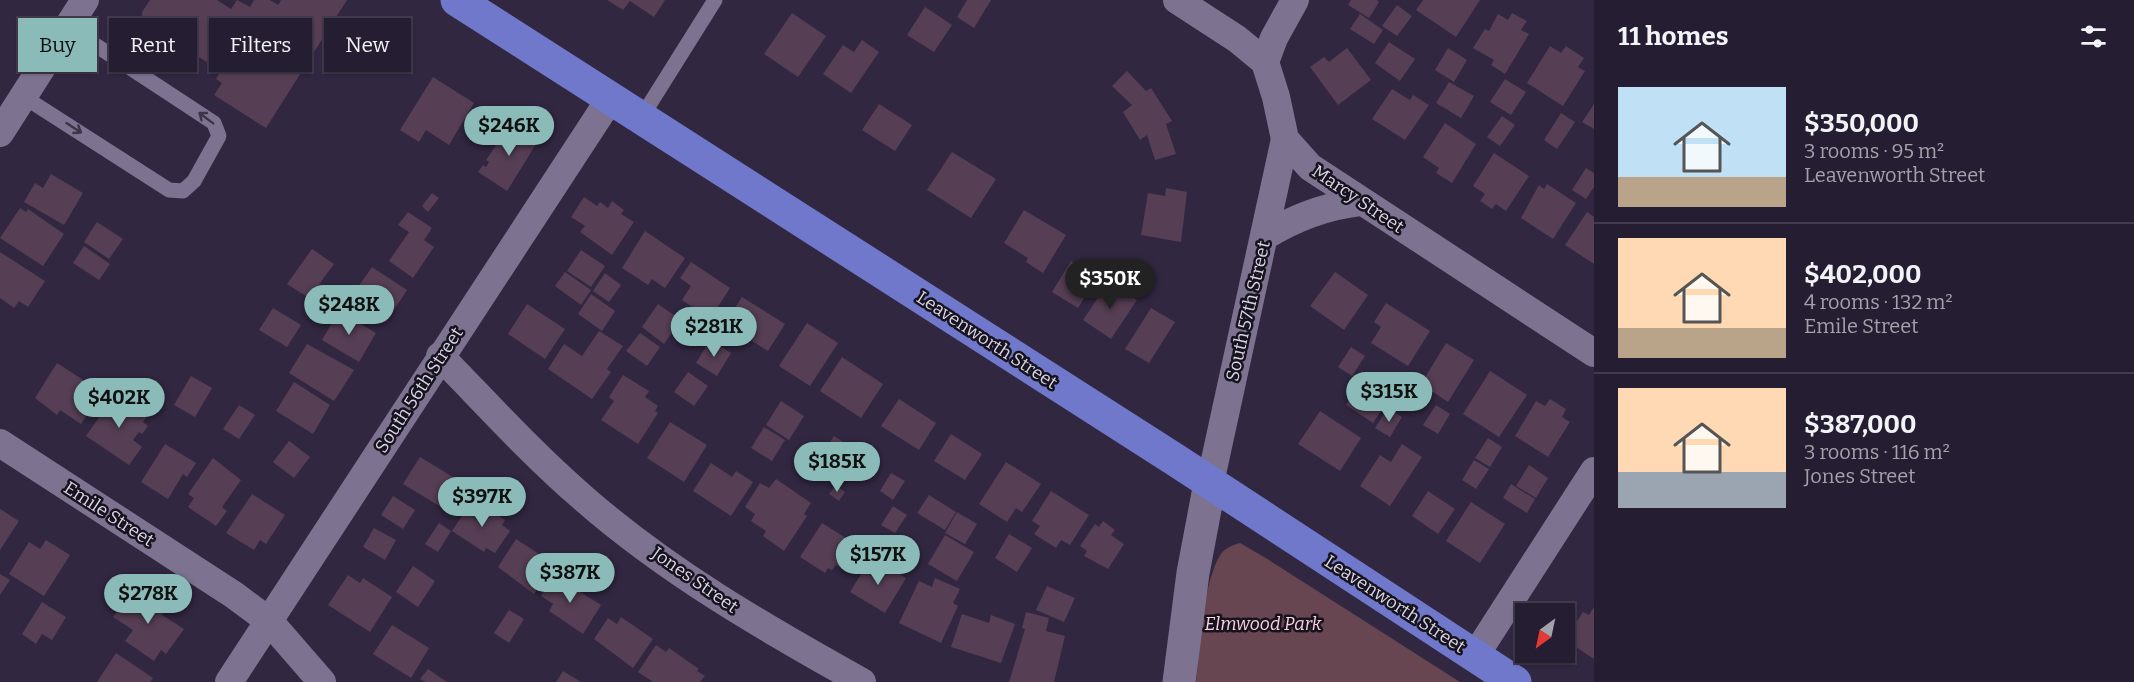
<!DOCTYPE html>
<meta charset="utf-8">
<style>
:root{--surface:#251d31;--page:#2d2639;--text:#f1f3f6;--muted:#a3a2ab;--line:#423b4d;--accent:#8bbbb9}
body{margin:0;font-family:Bitter,serif;background:var(--page);color:var(--text);height:100vh;display:flex;flex-direction:column;font-size:22px;white-space:nowrap}
*{box-sizing:border-box;margin:0}
p{font-size:20px;color:var(--muted)}
.icon{flex:none;width:33px;height:33px;fill:none;stroke:currentColor;stroke-width:2;stroke-linecap:round;stroke-linejoin:round}
.map{position:relative;flex:1;overflow:hidden}
.sheet{display:flex;flex-direction:column;background:var(--surface);width:540px}
.sheet>*{flex:none}
.banner{position:absolute;left:18px;top:18px;width:570px;height:54px;display:flex;gap:12px}
.needle{width:39px;rotate:213deg}
.fabs{position:absolute;left:1515px;top:603px;display:grid;gap:12px}
.fabs a{display:grid;place-items:center;width:60px;height:60px;border-radius:0px;background:var(--surface);box-shadow:0 2px 4px #0004,0 0 0 2px var(--line);font-size:30px}
.price{position:absolute;translate:-50% -51px;padding:0 14px;border-radius:21px;background:var(--accent);color:#111;font-size:20px;line-height:39px;filter:drop-shadow(0 2px 3px #0008)}
.price::after{content:'';position:absolute;left:50%;top:36px;width:18px;height:14px;margin-left:-9px;background:inherit;clip-path:polygon(0 0,100% 0,50% 100%)}
.price.selected{background:#222;color:#fff}
ul{padding:0;list-style:none}
li{display:flex;align-items:center;gap:18px;height:150px;padding:0 24px}
li+li{border-top:2px solid var(--line)}
li span{display:grid;place-items:center;flex:none;width:168px;height:120px;border-radius:0px;color:#555}
li>.icon{margin-inline-start:auto}
span .icon{width:72px;height:72px;fill:#fffc;stroke-width:1}
li b{font-size:26px}
h2{display:flex;justify-content:space-between;align-items:center;height:72px;padding:0 24px;font-size:26px}
.tag{padding:0 21px;border-radius:0px;background:var(--surface);box-shadow:0 2px 4px #0004,0 0 0 2px var(--line);font-size:21px;line-height:54px}
.tag.selected{background:var(--accent);color:#111}
main{display:flex;flex:1;min-height:0}
.map>svg:first-child{display:block}
.green{fill:#674651}
.building{fill:#563e54}
.lines{fill:none;stroke-linecap:round;stroke-linejoin:round}
.service{stroke:#7d7391;stroke-width:15}
.minor{stroke:#7d7391;stroke-width:28}
.tertiary{stroke:#7d7391;stroke-width:33}
.primary{stroke:#6f78ca;stroke-width:33}
.oneway{stroke:#3b3546}
.labels{text-anchor:middle;dominant-baseline:central;stroke-width:5;stroke-linejoin:round;paint-order:stroke}
.street-label{font-size:18px;fill:#dad5e6;stroke:#17131e}
.park-label{font-size:18px;font-style:italic;fill:#fdd2df;stroke:#17131e}
</style>
<main>
<div class="map">
<svg width="1594" height="682" viewBox="0 0 1594 682">
<rect width="100%" height="100%" fill="#312741"/>
<!-- green -->
<path class="green" d="M1240,543L1264,557L1460,682H1196C1200,649 1203,580 1221,554C1225,548 1233,545 1240,543Z"/>
<!-- building -->
<g class="building">
<path d="M150,0H217L231,9L237,0L250,7L254,0H270L278,5L281,0H347L266,128L214,95L222,83L216,79L221,71L142,21V12Z"/>
<path d="M607,0H665L654,17L630,1L623,10Z"/>
<path d="M967,0H991L974,28L957,17Z"/>
<path d="M1351,0H1377L1379,2L1369,18L1348,5Z"/>
<path d="M1423,0H1480L1456,37L1416,10Z"/>
<path d="M1397,5L1412,16L1397,36L1382,26Z"/>
<path d="M925,7L952,25L934,52L907,35Z"/>
<path d="M792,13L826,36L798,77L764,54Z"/>
<path d="M1512,13L1527,21L1521,30L1529,34L1505,74L1491,65L1494,60L1473,48L1485,29L1489,31L1498,14L1508,20Z"/>
<path d="M1360,14L1383,30L1374,44L1350,29Z"/>
<path d="M862,40L879,52L851,93L823,74L843,45L854,52Z"/>
<path d="M1389,42L1415,59L1400,81L1375,63Z"/>
<path d="M1550,46L1561,53L1566,46L1584,58L1578,67L1585,71L1563,106L1527,83Z"/>
<path d="M1347,48L1371,80L1338,105L1310,67L1324,57L1329,62Z"/>
<path d="M1448,48L1467,60L1454,82L1435,70Z"/>
<path d="M1127,71L1146,91L1151,88L1172,121L1166,124L1176,154L1155,160L1147,135L1140,140L1123,112L1132,105L1112,86Z"/>
<path d="M433,77L474,103L449,145L426,130L419,142L400,130Z"/>
<path d="M1505,79L1526,92L1511,115L1490,102Z"/>
<path d="M1449,82L1474,96L1461,118L1436,103Z"/>
<path d="M1392,89L1410,100L1413,95L1429,105L1405,140L1372,119Z"/>
<path d="M879,104L912,125L895,151L862,130Z"/>
<path d="M1594,104V129L1582,122Z"/>
<path d="M1561,113L1575,122L1557,149L1544,140Z"/>
<path d="M1502,116L1515,125L1500,146L1487,137Z"/>
<path d="M511,123L538,141L507,191L478,172L483,165L486,167L489,162L486,160Z"/>
<path d="M1445,123L1476,144L1452,183L1436,173L1439,168L1423,157Z"/>
<path d="M952,152L996,179L971,218L927,190Z"/>
<path d="M1494,153L1529,176L1506,211L1496,204L1492,209L1480,201L1485,194L1473,186Z"/>
<path d="M1586,168L1594,173V187L1586,199L1572,190Z"/>
<path d="M51,174L83,193L64,225L24,202L35,183L43,188Z"/>
<path d="M1547,184L1576,203L1553,239L1521,218L1539,185L1544,189Z"/>
<path d="M1166,188L1187,192L1181,242L1141,235L1148,193L1165,196Z"/>
<path d="M432,193L439,198L428,212L422,206Z"/>
<path d="M584,197L597,206L600,202L608,208L612,201L624,210L621,214L634,222L612,255L580,232L585,226L571,217Z"/>
<path d="M20,208L26,212L28,209L64,234L43,266L0,238Z"/>
<path d="M1024,210L1066,235L1043,273L1026,262L1028,258L1004,243Z"/>
<path d="M408,212L432,228L424,240L434,247L413,278L389,261L409,232L398,225Z"/>
<path d="M1587,212L1594,217V264L1565,245Z"/>
<path d="M97,222L123,239L109,259L84,242Z"/>
<path d="M645,231L685,258L665,288L652,279L648,285L622,268Z"/>
<path d="M84,246L110,264L99,280L73,263Z"/>
<path d="M312,249L334,264L309,298L287,284Z"/>
<path d="M581,250L605,266L591,287L567,271Z"/>
<path d="M0,252L45,281L28,307L19,301L14,308L0,298Z"/>
<path d="M1071,261L1097,277L1078,308L1052,292Z"/>
<path d="M691,262L730,288L710,319L682,300L691,286L680,278Z"/>
<path d="M372,267L407,290L386,322L357,303L365,292L358,287Z"/>
<path d="M565,272L591,290L581,305L555,286Z"/>
<path d="M1335,272L1368,295L1344,330L1310,306Z"/>
<path d="M605,273L621,285L609,302L593,291Z"/>
<path d="M1109,281L1137,300L1111,339L1083,320Z"/>
<path d="M591,294L615,311L602,331L578,314Z"/>
<path d="M742,297L785,324L768,351L725,324Z"/>
<path d="M1386,303L1430,331L1408,366L1371,343L1381,327L1374,322Z"/>
<path d="M527,304L565,329L545,359L508,334Z"/>
<path d="M658,304L681,320L664,344L642,327Z"/>
<path d="M273,308L301,325L287,347L259,330Z"/>
<path d="M1151,308L1175,322L1149,363L1125,349Z"/>
<path d="M339,311L376,333L359,362L322,340Z"/>
<path d="M807,323L838,343L810,386L779,366Z"/>
<path d="M599,331L623,346L607,369L611,372L592,399L548,369L564,344L582,356Z"/>
<path d="M640,333L660,347L647,366L626,351Z"/>
<path d="M710,340L731,353L717,376L696,363Z"/>
<path d="M1446,343L1474,360L1448,402L1421,384Z"/>
<path d="M307,344L354,370L334,401L289,373Z"/>
<path d="M1351,347L1365,356L1352,376L1338,367Z"/>
<path d="M842,357L883,384L861,418L820,391Z"/>
<path d="M57,363L97,389L89,400L94,404L81,424L60,410L57,415L35,398Z"/>
<path d="M1490,371L1527,395L1499,437L1463,414Z"/>
<path d="M688,372L708,386L694,406L674,392Z"/>
<path d="M623,375L649,391L645,397L658,406L655,411L658,413L638,444L601,420L614,401L609,397Z"/>
<path d="M191,376L212,388L195,417L174,405Z"/>
<path d="M294,382L330,405L313,434L276,411Z"/>
<path d="M1360,384L1387,402L1373,423L1346,405Z"/>
<path d="M116,393L148,415L143,422L148,426L142,434L139,432L133,440L142,447L129,465L86,436Z"/>
<path d="M899,399L936,423L919,450L881,426Z"/>
<path d="M1550,399L1566,409L1562,417L1570,422L1548,457L1515,436L1536,401L1545,406Z"/>
<path d="M781,401L804,416L789,440L766,425Z"/>
<path d="M239,405L255,415L239,439L223,429Z"/>
<path d="M1436,405L1450,414L1438,434L1423,425Z"/>
<path d="M1388,408L1402,417L1390,437L1375,428Z"/>
<path d="M1320,411L1361,438L1340,471L1298,444Z"/>
<path d="M670,422L707,445L684,482L647,458Z"/>
<path d="M764,427L785,440L772,461L751,448Z"/>
<path d="M951,434L982,454L965,480L934,461Z"/>
<path d="M834,436L854,449L840,471L820,458Z"/>
<path d="M1488,438L1502,447L1490,467L1475,458Z"/>
<path d="M289,441L310,457L294,478L273,462Z"/>
<path d="M165,444L196,463L187,477L183,474L168,499L141,482Z"/>
<path d="M1402,444L1422,457L1390,506L1360,486L1380,455L1391,462Z"/>
<path d="M420,457L466,485L449,512L403,484Z"/>
<path d="M213,458L241,480L222,507L227,511L216,526L188,507L194,498L188,494Z"/>
<path d="M1474,460L1489,469L1476,489L1462,480Z"/>
<path d="M1006,462L1041,484L1022,512L1016,508L1007,522L979,504Z"/>
<path d="M711,463L732,477L736,471L753,482L731,516L693,491Z"/>
<path d="M822,464L836,474L832,481L817,471Z"/>
<path d="M1529,465L1548,478L1536,498L1516,486Z"/>
<path d="M891,473L905,481L893,500L880,491Z"/>
<path d="M776,479L811,503L804,514L807,516L784,551L763,536L766,531L751,521L755,514L745,507L760,483L769,488Z"/>
<path d="M1511,484L1535,499L1527,513L1503,498Z"/>
<path d="M836,485L845,492L839,501L829,494Z"/>
<path d="M1051,491L1089,515L1070,545L1061,540L1056,548L1034,534L1040,526L1032,521Z"/>
<path d="M1428,491L1455,509L1438,534L1412,516Z"/>
<path d="M252,494L285,515L266,544L260,540L254,550L226,533Z"/>
<path d="M929,495L956,512L945,530L917,513Z"/>
<path d="M393,496L415,510L403,529L381,515Z"/>
<path d="M473,499L505,520L502,525L510,531L495,553L486,548L484,552L452,531Z"/>
<path d="M1471,502L1505,524L1480,563L1446,541Z"/>
<path d="M893,506L907,515L895,533L881,525Z"/>
<path d="M0,509L19,521L0,550Z"/>
<path d="M957,512L977,524L965,544L945,533Z"/>
<path d="M1103,521L1115,530L1111,535L1124,544L1108,569L1084,556L1087,551L1080,546L1095,524L1099,527Z"/>
<path d="M439,523L451,531L438,552L425,544Z"/>
<path d="M822,523L857,545L842,569L836,565L832,570L828,568L825,573L800,557Z"/>
<path d="M374,528L396,540L385,560L363,547Z"/>
<path d="M1009,534L1032,548L1017,572L995,558Z"/>
<path d="M945,535L974,552L957,581L928,564Z"/>
<path d="M516,539L553,563L534,594L498,567Z"/>
<path d="M46,540L70,555L44,596L9,574L29,542L40,549Z"/>
<path d="M880,562L906,578L885,613L850,592L867,564L876,569Z"/>
<path d="M413,566L435,581L418,607L396,592Z"/>
<path d="M0,574L10,580L0,595Z"/>
<path d="M348,575L360,583L363,578L392,597L370,632L328,605Z"/>
<path d="M554,575L601,605L583,634L549,611L553,604L541,596Z"/>
<path d="M935,578L960,589L953,603L958,606L941,643L899,623L919,581L932,587Z"/>
<path d="M1047,586L1075,598L1064,622L1036,610Z"/>
<path d="M135,587L166,609L162,615L184,629L166,654L161,650L154,661L125,641L133,630L113,617Z"/>
<path d="M42,602L66,617L52,640L42,634L36,644L22,634Z"/>
<path d="M1594,607V659L1570,643L1577,632L1572,629L1583,612L1589,615Z"/>
<path d="M509,610L524,619L509,643L494,633Z"/>
<path d="M1026,612L1049,618L1046,631L1065,636L1054,682H1009L1025,629L1022,628Z"/>
<path d="M962,614L989,623L991,615L1015,624L1001,663L951,647Z"/>
<path d="M621,617L653,639L633,668L594,639L608,618L617,624Z"/>
<path d="M392,625L429,648L411,678L373,654Z"/>
<path d="M656,645L666,652L669,648L699,669L697,671L705,676L700,682H653L638,672Z"/>
<path d="M116,653L153,678L150,682H97Z"/>
<path d="M428,669L447,682H425L420,679Z"/>
<path d="M563,671L581,682H556Z"/>
</g>
<g class="lines">
<!-- service -->
<g class="service">
<path d="M24,97L169,190L183,191L194,181L219,136L214,123L68,27"/>
<path d="M641,118L715,0"/>
</g>
<!-- minor -->
<g class="minor">
<path d="M1177,0L1237,39L1265,62L1276,97L1285,139L1310,167L1594,353"/>
<path d="M1265,62L1274,38L1295,0"/>
<path d="M0,133L85,0"/>
<path d="M1265,236C1296,217 1325,206 1360,202"/>
<path d="M440,356C487,404 531,453 582,497C666,571 765,628 862,682"/>
<path d="M0,443L234,595L269,621L322,682"/>
<path d="M1210,483L1285,139"/>
<path d="M1475,656L1594,471"/>
<path d="M229,682L610,99"/>
</g>
<!-- tertiary -->
<path class="tertiary" d="M1179,682L1193,573L1210,483"/>
<!-- primary -->
<path class="primary" d="M457,0L1174,459L1515,682"/>
</g>
<!-- one-way arrows -->
<defs><path id="oneway-shaft" d="M-6 0H5M1.5-3L5.5 0L1.5 3" fill="none" stroke-width="1.6" stroke-linecap="round" stroke-linejoin="round" transform="scale(1.5)"/></defs>
<g class="oneway">
<use href="#oneway-shaft" transform="translate(206 118) rotate(-143)"/>
<use href="#oneway-shaft" transform="translate(74 128) rotate(33)"/>
</g>
<g class="labels">
<!-- street labels -->
<g class="street-label">
<text transform="translate(1358 199) rotate(34)">Marcy Street</text>
<text transform="translate(1248 311) rotate(-77)">South 57th Street</text>
<text transform="translate(987 340) rotate(33)">Leavenworth Street</text>
<text transform="translate(419 390) rotate(-57)">South 56th Street</text>
<text transform="translate(109 514) rotate(33)">Emile Street</text>
<text transform="translate(695 580) rotate(35)">Jones Street</text>
<text transform="translate(1395 604) rotate(33)">Leavenworth Street</text>
</g>
<!-- park labels -->
<g class="park-label">
<text x="1263" y="624">Elmwood Park</text>
</g>
</g>
</svg>
<div class="fabs">
<a><svg class="needle" viewBox="-14 -14 28 28"><path d="M0-13l5 13h-10z" fill="#e53935"/><path d="M0 13l5-13h-10z" fill="#a3a2ab"/></svg></a>
</div>
<b class="price" style="left:509px;top:157px">$246K</b>
<b class="price selected" style="left:1110px;top:310px">$350K</b>
<b class="price" style="left:349px;top:336px">$248K</b>
<b class="price" style="left:714px;top:358px">$281K</b>
<b class="price" style="left:1389px;top:423px">$315K</b>
<b class="price" style="left:119px;top:429px">$402K</b>
<b class="price" style="left:837px;top:493px">$185K</b>
<b class="price" style="left:482px;top:528px">$397K</b>
<b class="price" style="left:878px;top:586px">$157K</b>
<b class="price" style="left:570px;top:604px">$387K</b>
<b class="price" style="left:148px;top:625px">$278K</b>
<div class="banner">
<a class="tag selected">Buy</a>
<a class="tag">Rent</a>
<a class="tag">Filters</a>
<a class="tag">New</a>
</div>
</div>
<section class="sheet">
<h2>11 homes<svg class="icon" aria-label="filters" viewBox="0 0 24 24"><path d="M4 7h16M4 17h16"/><circle cx="9" cy="7" r="2"/><circle cx="15" cy="17" r="2"/></svg></h2>
<ul>
<li><span style="background:linear-gradient(#bfe0f5 75%,#b9a48a 0)"><svg class="icon" aria-label="home" viewBox="0 0 24 24"><path d="M3 11l9-7 9 7M6 9v11h12V9"/></svg></span><div><b>$350,000</b><p>3 rooms · 95 m²</p><p>Leavenworth Street</p></div></li>
<li><span style="background:linear-gradient(#ffd9b3 75%,#b9a48a 0)"><svg class="icon" aria-label="home" viewBox="0 0 24 24"><path d="M3 11l9-7 9 7M6 9v11h12V9"/></svg></span><div><b>$402,000</b><p>4 rooms · 132 m²</p><p>Emile Street</p></div></li>
<li><span style="background:linear-gradient(#ffd9b3 70%,#9aa5b1 0)"><svg class="icon" aria-label="home" viewBox="0 0 24 24"><path d="M3 11l9-7 9 7M6 9v11h12V9"/></svg></span><div><b>$387,000</b><p>3 rooms · 116 m²</p><p>Jones Street</p></div></li>
</ul>
</section>
</main>
